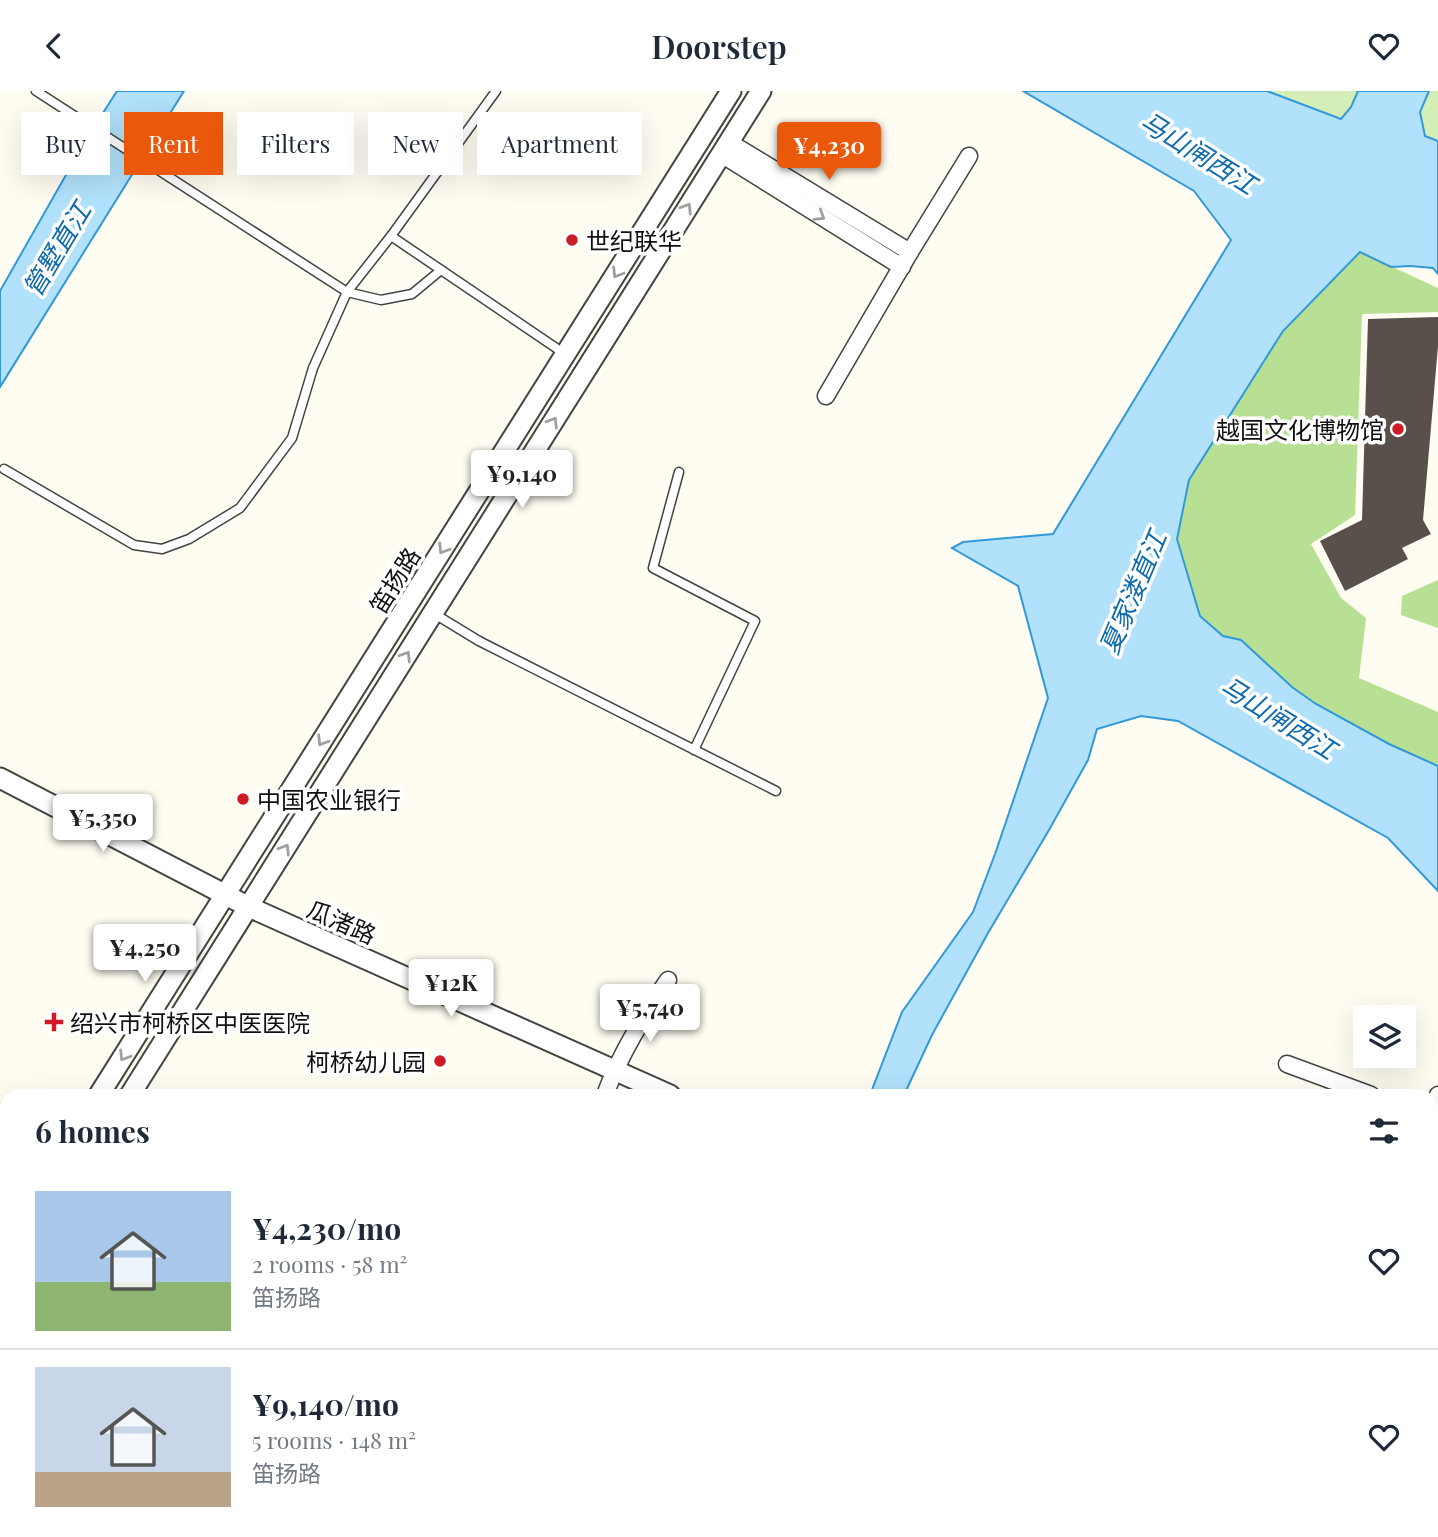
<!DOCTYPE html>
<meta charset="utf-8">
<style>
:root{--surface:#fff;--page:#f2f2f3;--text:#1f2937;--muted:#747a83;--line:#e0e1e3;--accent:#ea580c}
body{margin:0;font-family:"Playfair Display","Noto Sans SC",serif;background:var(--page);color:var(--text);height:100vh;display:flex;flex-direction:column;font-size:26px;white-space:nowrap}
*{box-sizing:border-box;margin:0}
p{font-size:23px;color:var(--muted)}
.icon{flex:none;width:38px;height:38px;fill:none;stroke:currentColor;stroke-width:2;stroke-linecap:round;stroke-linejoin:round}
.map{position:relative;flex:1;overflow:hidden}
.details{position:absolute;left:0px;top:998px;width:1438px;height:450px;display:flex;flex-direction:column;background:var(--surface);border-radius:21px 21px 0 0;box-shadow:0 7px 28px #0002}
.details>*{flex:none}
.hud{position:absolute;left:21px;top:21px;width:700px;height:63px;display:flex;gap:14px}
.fabs{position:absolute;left:1353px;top:914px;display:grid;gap:14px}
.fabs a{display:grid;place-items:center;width:63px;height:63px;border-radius:0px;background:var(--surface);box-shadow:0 7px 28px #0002;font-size:35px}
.price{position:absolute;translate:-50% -60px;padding:0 16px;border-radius:7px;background:#fff;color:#222;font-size:23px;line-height:46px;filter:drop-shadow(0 2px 4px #0008)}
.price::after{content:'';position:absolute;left:50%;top:42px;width:21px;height:16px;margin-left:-10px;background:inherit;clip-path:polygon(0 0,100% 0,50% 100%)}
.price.on{background:var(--accent);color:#fff}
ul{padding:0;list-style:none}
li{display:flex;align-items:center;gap:21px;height:175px;padding:0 35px}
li+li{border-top:2px solid var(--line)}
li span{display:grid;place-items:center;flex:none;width:196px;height:140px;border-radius:0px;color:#555}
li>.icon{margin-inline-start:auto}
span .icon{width:84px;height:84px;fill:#fffc;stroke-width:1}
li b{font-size:30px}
h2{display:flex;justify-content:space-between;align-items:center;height:84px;padding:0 35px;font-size:30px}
.tag{padding:0 24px;border-radius:0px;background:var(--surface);box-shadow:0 7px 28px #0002;font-size:24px;line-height:63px}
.tag.on{background:var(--accent);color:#fff}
header{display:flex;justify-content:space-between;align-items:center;height:91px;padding:0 35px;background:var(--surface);font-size:32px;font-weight:600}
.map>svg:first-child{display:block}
.green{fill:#d5eeb8}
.forest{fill:#b8e095}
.water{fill:#b2e1fb;stroke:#3299d9;stroke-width:2}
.building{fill:#5a504b}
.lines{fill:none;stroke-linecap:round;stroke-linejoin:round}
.service-casing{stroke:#434343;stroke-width:11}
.minor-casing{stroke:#434343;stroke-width:19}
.tertiary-casing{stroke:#434343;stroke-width:23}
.service{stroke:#fff;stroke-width:8}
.minor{stroke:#fff;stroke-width:16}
.tertiary{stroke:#fff;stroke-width:19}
.oneway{stroke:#9f9f9f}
.poi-dot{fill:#cd1a25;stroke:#fff;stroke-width:2.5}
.labels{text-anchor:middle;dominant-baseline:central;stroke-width:7;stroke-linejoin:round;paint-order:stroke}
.poi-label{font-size:24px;fill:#101010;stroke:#fff;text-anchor:start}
.street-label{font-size:24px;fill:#101010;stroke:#fff}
.water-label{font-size:26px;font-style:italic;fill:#0c6aae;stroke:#fff}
</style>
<header><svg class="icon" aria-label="back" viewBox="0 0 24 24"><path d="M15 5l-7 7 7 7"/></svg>Doorstep<svg class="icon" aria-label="heart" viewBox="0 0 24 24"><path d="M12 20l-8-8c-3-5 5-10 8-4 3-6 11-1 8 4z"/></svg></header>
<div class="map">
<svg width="1438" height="1446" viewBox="0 0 1438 1446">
<rect width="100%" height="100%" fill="#fffcf2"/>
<!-- green -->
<path class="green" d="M1267,0H1438V50L1425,45L1341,29Z"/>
<!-- forest -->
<g class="forest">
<path d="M1360,161L1438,197V221L1362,223L1355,424L1311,453L1341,507L1366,527L1359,587L1438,621V675L1389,653L1315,613L1292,596L1241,549L1223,545L1200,525L1177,448L1189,389L1283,240Z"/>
<path d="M1438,489V537L1401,524L1402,505Z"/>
</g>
<!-- water -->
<g class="water">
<path d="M117,0H184L0,296V200L87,47Z"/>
<path d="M1023,0H1267L1341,28L1351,16L1358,0H1429L1420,21L1425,45L1438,50V183L1433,177L1410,175L1391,176L1360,161L1283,240L1189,389L1177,448L1200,525L1223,545L1241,549L1292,596L1316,613L1389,653L1438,675V800L1388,747L1178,630L1141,625L1097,638L1088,669L1049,739L988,842L932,944L904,1004H870L902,921L973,821L995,763L1048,607L1018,495L952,457L963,451L1053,443L1231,149L1194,100Z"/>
</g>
<!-- building -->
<path class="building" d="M1438,226V255L1423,429L1431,443L1402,457L1408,468L1345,500L1320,450L1362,429L1368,228Z"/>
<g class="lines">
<defs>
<g id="service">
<path d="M36,0L347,201L381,209L412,203L441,179"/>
<path d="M391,145L565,263"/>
<path d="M4,378L134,454L162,458L189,448L240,417L292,347L313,277L347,201L391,145L496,0"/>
<path d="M679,381L653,477L755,530L694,659"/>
<path d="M433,522L479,550L776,700"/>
<path d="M291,1446L293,1440"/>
<path d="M593,1446L595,1440"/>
</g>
<g id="minor">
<path d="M729,51L910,161"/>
<path d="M721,63L902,176"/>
<path d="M826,305L910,161L969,65"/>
<path d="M1287,973L1371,1004"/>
<path d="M605,1004C620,963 644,925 668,889"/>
<path d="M1432,1022L1438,1004"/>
<path d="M0,1309L7,1312"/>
<path d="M335,1440L352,1446"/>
<path d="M932,1446L934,1440"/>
<path d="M1240,1446L1243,1440"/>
</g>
<g id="tertiary">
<path d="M0,687L249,816L670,1004"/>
<path d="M99,1004L731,0"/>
<path d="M130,1004L761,0"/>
<path d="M0,1161L7,1150"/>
<path d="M0,1214L7,1203"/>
<path d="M1432,1321L1438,1324"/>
</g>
</defs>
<!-- service casing -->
<use href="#service" class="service-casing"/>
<!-- minor casing -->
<use href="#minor" class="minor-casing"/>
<!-- tertiary casing -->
<use href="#tertiary" class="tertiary-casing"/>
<!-- service -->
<use href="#service" class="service"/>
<!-- minor -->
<use href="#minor" class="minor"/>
<!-- tertiary -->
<use href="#tertiary" class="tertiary"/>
</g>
<!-- one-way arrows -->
<defs><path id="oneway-chevron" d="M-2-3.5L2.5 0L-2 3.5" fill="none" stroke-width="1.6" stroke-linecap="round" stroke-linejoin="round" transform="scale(1.75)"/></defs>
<g class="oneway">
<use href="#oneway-chevron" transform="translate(687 117) rotate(-58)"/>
<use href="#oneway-chevron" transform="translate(820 125) rotate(32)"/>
<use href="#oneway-chevron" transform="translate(617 182) rotate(122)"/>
<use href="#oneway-chevron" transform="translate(553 331) rotate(-58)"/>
<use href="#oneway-chevron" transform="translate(443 458) rotate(122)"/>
<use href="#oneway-chevron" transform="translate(406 565) rotate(-58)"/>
<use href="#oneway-chevron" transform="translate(322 650) rotate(122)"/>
<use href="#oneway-chevron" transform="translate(285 758) rotate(-58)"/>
<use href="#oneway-chevron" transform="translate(124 965) rotate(122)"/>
</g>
<!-- markers -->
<g class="poi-dot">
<circle cx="572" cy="149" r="7"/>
<circle cx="1398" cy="338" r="7"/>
<circle cx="243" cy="708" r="7"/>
<path d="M50.5 920.5h7v7h7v7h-7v7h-7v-7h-7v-7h7z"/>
<circle cx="440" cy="970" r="7"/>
</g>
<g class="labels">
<!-- poi labels -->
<g class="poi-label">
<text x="586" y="149">世纪联华</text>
<text x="1384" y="338" text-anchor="end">越国文化博物馆</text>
<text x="257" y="708">中国农业银行</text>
<text x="70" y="931">绍兴市柯桥区中医医院</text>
<text x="426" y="970" text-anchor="end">柯桥幼儿园</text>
</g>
<!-- street labels -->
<g class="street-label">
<text transform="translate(394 489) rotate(-58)">笛扬路</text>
<text transform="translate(342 830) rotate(24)">瓜渚路</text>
</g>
<!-- water labels -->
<g class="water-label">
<text transform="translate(1199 61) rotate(32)">马山闸西江</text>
<text transform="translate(56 158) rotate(-59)">管墅直江</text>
<text transform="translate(1132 501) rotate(-67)">夏家溇直江</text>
<text transform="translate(1279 626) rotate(32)">马山闸西江</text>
</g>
</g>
</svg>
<div class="fabs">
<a><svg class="icon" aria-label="layers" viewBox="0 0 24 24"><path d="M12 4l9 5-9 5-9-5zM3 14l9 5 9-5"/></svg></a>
</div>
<b class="price on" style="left:829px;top:91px">¥4,230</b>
<b class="price" style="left:522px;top:419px">¥9,140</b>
<b class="price" style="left:103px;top:763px">¥5,350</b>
<b class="price" style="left:145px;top:893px">¥4,250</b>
<b class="price" style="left:451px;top:928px">¥12K</b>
<b class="price" style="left:650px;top:953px">¥5,740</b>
<div class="hud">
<a class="tag">Buy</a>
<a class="tag on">Rent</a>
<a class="tag">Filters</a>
<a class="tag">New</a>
<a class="tag">Apartment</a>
</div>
<section class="details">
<h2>6 homes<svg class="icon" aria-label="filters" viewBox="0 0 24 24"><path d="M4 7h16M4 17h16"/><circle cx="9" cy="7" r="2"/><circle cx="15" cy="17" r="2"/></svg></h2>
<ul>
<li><span style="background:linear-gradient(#a9c7e8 65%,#8fb573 0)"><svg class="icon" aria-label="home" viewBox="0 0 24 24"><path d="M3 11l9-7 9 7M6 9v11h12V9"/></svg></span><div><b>¥4,230/mo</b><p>2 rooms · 58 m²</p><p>笛扬路</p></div><svg class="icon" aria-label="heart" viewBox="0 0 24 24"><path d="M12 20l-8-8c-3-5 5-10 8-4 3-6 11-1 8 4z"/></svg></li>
<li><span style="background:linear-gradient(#c9d6e8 75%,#b9a48a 0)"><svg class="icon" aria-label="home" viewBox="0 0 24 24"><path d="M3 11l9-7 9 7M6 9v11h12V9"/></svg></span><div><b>¥9,140/mo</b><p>5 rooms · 148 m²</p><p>笛扬路</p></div><svg class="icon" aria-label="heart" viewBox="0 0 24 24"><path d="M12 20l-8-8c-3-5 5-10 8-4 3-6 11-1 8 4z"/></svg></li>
</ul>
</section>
</div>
